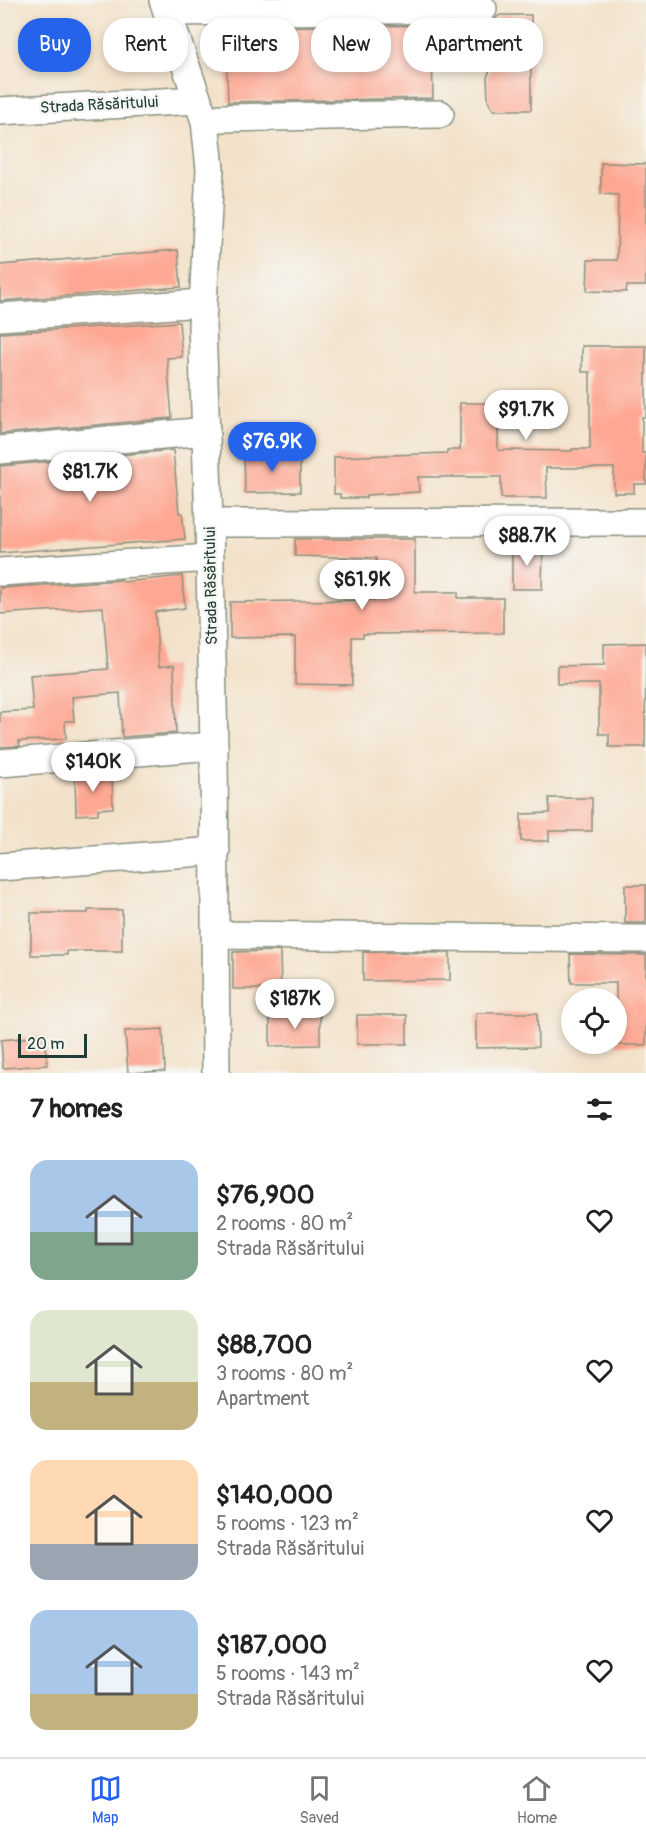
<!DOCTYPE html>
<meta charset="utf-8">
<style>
:root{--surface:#fff;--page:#f2f2f2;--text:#222;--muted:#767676;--line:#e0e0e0;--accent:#2563eb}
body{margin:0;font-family:Pangolin,sans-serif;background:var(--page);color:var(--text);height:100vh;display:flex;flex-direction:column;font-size:22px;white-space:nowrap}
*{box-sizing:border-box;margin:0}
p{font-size:20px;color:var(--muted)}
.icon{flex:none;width:33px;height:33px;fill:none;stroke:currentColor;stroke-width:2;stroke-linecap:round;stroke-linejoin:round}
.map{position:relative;height:1073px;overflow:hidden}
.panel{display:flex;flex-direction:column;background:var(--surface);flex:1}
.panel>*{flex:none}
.top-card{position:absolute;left:18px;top:18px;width:610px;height:54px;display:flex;gap:12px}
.buttons{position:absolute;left:561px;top:988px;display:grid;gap:12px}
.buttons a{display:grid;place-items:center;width:66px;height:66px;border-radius:50%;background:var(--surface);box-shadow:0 3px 9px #0003;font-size:30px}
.scale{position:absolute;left:18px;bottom:15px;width:69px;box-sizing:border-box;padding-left:6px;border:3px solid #1f3d34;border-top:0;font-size:16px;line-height:21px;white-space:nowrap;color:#1f3d34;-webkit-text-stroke:4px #f6f6f2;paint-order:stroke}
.price{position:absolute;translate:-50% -51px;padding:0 14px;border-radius:21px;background:#fff;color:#222;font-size:20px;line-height:39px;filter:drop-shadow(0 2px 3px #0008)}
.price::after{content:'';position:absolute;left:50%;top:36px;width:18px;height:14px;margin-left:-9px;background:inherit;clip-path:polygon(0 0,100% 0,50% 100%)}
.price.on{background:var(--accent);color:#fff}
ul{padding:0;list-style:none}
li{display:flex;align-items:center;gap:18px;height:150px;padding:0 30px}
li span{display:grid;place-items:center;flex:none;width:168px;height:120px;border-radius:18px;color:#555}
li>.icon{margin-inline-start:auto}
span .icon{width:72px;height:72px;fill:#fffc;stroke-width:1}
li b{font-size:26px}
h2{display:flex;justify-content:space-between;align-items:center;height:72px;padding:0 30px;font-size:26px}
.tag{padding:0 21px;border-radius:24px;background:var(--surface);box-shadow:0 3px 9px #0003;font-size:21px;line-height:54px}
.tag.on{background:var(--accent);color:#fff}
.menu{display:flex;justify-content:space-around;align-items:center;height:84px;border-top:2px solid var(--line);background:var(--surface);font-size:16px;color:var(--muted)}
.menu a{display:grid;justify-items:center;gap:3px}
.menu .on{color:var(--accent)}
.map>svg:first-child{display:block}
.building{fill:#fea792}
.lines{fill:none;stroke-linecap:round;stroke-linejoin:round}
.street-casing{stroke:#89907f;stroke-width:30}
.street{stroke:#fff;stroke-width:27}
.labels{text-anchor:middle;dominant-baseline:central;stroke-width:5;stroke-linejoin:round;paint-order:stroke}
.street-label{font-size:16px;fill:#1f3d34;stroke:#f6f6f2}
</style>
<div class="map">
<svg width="646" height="1073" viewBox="0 0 646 1073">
<rect width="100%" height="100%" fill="#f6f6f2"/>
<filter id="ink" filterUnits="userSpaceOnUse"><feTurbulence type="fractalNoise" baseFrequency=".0167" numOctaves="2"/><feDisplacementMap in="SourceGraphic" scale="12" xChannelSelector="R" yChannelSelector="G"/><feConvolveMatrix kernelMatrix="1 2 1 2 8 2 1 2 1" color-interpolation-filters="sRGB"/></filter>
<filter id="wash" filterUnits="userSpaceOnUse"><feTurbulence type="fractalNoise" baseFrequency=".008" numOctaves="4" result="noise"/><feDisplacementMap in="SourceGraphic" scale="24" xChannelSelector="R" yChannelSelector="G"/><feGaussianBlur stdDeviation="1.35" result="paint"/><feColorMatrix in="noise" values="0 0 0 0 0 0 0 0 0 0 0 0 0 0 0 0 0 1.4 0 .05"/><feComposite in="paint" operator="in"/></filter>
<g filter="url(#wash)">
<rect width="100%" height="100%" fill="#f3e2ca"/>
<g id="blocks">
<!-- building -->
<g class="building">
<path d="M500,15H531V110H494L490,105L488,100L487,77L501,46L432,48L433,98L228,102L226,50H212L211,27L483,25L490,23Z"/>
<path d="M601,163L646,164V286H627L626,292L587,291L588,260H617L618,195L601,194Z"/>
<path d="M178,250L181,287L0,301V265Z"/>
<path d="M179,322L182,357L167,358L172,418L0,434V333Z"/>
<path d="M582,346H646V417H642V453H646V484H634V493H614V468H546L547,498H501V477H418L419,492L366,495V498H340V494H334V457L447,453V450H460V403H498V450L572,451V449H590V372H582Z"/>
<path d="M173,450L179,513H182L185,539L0,553V466Z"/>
<path d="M300,454V492L245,493L244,455Z"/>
<path d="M295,539H415V592H458V598H503V633L363,634V637H352V685L295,684V637L230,638V602L376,600V558L295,556Z"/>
<path d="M512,546H543L542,589H512Z"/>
<path d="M182,576L185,608L155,612L159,667L174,665L176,733L122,737L120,693L72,697L74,721H65L66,739L19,741L20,746L0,747V712L33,710L30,675L108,669L103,607L0,614V588L122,580L123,582Z"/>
<path d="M646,643L645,747H609V734H599V684H557V666L604,665V644Z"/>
<path d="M112,774L113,808L98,809V814L76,815L75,775Z"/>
<path d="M549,798H592V831H549V841H521V814L550,813Z"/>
<rect x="625" y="885" width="21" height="38"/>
<path d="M88,910H122V951H67V955H31V913H88Z"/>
<path d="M280,951L281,989H233V952Z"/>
<path d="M363,952L450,953V980L363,981Z"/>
<path d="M570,954L646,955V1045H616V983H571Z"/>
<path d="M476,1013H537L538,1047L476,1048Z"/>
<path d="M297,1014L320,1015V1045L270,1046V1015Z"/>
<rect x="357" y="1015" width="50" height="29"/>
<path d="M163,1029L165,1071L128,1073L125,1031Z"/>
<path d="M45,1036L47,1065L3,1068L1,1040Z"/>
</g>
</g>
</g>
<g filter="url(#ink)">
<use href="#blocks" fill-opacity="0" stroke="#89907f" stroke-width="1.5"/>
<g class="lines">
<defs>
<g id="street">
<path d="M163,0L205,121L210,169L202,325L209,523L214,746L216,1073"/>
<path d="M167,12L483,9"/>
<path d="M0,111L198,100"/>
<path d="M205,121L221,118L440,114"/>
<path d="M0,317L202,303"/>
<path d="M0,450L206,431"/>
<path d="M209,523L646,522"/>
<path d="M0,572L210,558"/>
<path d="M0,763L214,746"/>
<path d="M0,867L216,851"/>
<path d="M216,935L646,939"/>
</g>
</defs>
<!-- street casing -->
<use href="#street" class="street-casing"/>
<!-- street -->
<use href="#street" class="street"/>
</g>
</g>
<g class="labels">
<!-- street labels -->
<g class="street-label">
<text transform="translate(99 105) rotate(-3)">Strada Răsăritului</text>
<text transform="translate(211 586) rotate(-91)">Strada Răsăritului</text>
</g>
</g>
</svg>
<div class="buttons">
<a><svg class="icon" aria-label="locate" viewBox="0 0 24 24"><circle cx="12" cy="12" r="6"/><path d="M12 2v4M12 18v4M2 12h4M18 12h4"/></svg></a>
</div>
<div class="scale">20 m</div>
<b class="price" style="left:526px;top:441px">$91.7K</b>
<b class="price on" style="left:272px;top:473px">$76.9K</b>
<b class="price" style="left:90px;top:503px">$81.7K</b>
<b class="price" style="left:527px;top:567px">$88.7K</b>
<b class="price" style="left:362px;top:611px">$61.9K</b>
<b class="price" style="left:93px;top:793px">$140K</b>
<b class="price" style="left:295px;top:1030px">$187K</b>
<div class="top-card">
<a class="tag on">Buy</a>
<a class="tag">Rent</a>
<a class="tag">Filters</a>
<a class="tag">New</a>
<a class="tag">Apartment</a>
</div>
</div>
<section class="panel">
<h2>7 homes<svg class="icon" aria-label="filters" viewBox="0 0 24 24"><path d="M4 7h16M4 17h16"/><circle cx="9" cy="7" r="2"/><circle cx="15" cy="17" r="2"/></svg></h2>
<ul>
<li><span style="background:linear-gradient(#a9c7e8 60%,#7fa58c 0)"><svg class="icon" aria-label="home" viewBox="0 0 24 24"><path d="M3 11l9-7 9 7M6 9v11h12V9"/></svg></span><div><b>$76,900</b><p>2 rooms · 80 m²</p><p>Strada Răsăritului</p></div><svg class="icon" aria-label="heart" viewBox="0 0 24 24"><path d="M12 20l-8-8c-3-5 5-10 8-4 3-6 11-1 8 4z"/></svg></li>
<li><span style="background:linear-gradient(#dfe7d0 60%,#c2b280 0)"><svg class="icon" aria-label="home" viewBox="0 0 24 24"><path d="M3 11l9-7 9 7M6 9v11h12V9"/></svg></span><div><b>$88,700</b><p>3 rooms · 80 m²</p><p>Apartment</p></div><svg class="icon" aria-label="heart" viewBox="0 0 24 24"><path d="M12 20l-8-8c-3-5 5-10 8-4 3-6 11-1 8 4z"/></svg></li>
<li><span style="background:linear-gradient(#ffd9b3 70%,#9aa5b1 0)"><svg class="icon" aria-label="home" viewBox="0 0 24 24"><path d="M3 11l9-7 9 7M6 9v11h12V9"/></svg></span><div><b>$140,000</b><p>5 rooms · 123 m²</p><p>Strada Răsăritului</p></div><svg class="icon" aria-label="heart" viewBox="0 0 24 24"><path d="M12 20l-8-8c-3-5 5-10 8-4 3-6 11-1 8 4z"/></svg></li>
<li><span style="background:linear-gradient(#a9c7e8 70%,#c2b280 0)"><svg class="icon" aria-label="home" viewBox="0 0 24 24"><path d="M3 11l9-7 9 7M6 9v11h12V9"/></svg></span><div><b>$187,000</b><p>5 rooms · 143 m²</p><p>Strada Răsăritului</p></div><svg class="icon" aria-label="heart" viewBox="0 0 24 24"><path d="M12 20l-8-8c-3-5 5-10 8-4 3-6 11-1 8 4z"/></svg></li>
</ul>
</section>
<nav class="menu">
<a class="on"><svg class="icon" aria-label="map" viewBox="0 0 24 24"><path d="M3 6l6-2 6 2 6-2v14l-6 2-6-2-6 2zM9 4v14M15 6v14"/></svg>Map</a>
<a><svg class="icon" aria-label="saved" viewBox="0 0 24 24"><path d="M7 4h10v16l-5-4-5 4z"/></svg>Saved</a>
<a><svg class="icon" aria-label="home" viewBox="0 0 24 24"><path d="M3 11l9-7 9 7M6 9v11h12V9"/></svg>Home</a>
</nav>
